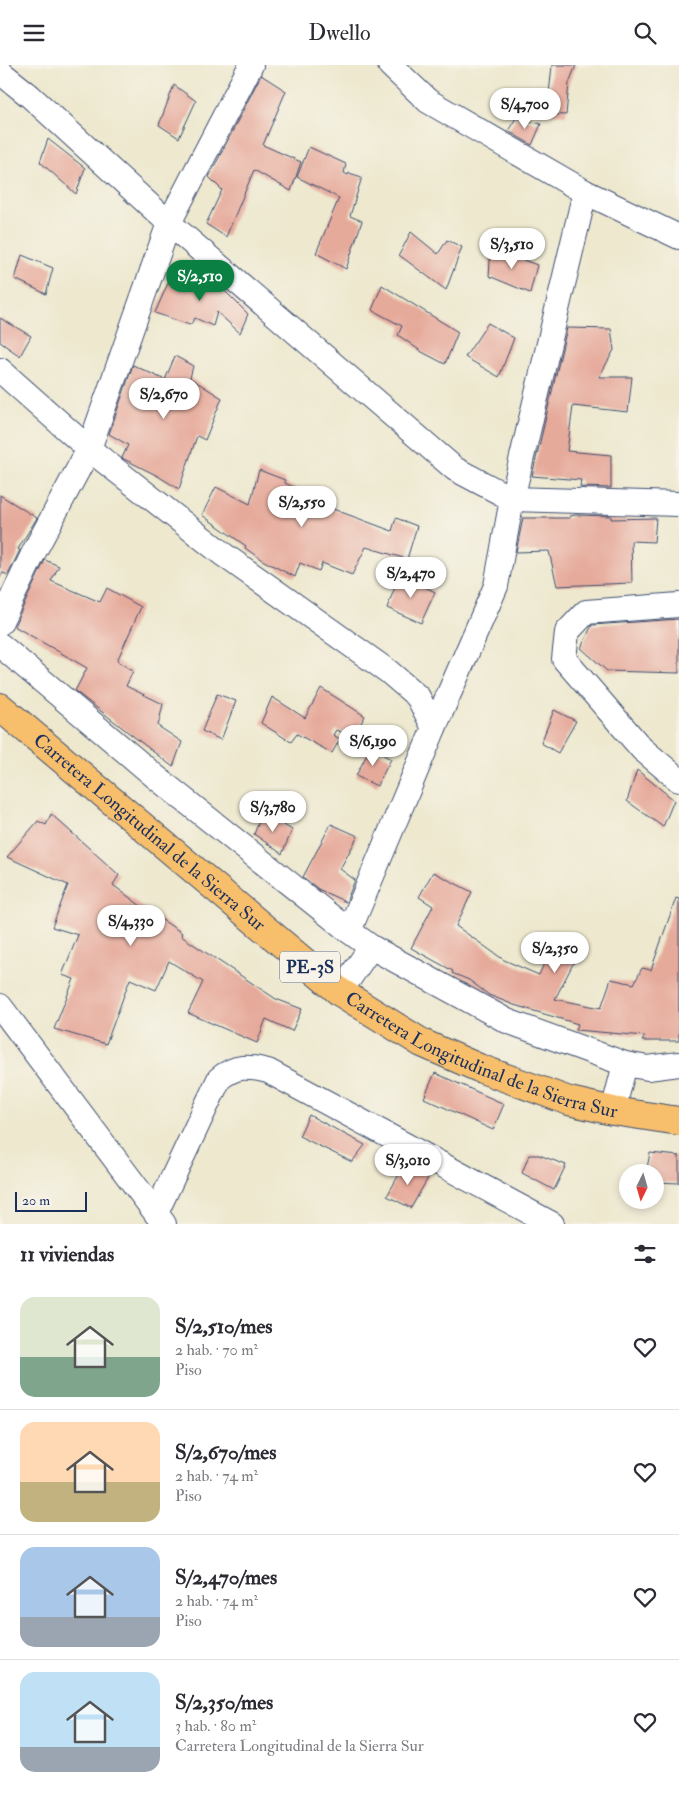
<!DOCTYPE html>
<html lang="es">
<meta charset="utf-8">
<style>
:root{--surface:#fff;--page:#f7f7f7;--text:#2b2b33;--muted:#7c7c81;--line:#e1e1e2;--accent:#0b8043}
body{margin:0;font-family:"IM FELL Double Pica",serif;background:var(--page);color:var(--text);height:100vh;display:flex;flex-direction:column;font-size:19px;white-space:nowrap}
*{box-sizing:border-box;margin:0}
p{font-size:16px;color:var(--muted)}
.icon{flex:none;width:28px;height:28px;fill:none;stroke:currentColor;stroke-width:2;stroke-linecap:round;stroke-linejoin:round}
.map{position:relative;height:1159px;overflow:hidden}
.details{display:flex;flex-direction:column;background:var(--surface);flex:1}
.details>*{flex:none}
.needle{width:32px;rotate:185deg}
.controls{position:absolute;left:619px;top:1099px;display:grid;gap:10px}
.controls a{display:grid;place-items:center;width:45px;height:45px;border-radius:50%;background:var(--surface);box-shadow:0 2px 8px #0003;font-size:25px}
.scale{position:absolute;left:15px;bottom:12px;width:72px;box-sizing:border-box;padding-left:5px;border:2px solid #1b2f5e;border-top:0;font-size:14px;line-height:18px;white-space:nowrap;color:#1b2f5e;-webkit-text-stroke:4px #f7f3e8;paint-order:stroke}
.price{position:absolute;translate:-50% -42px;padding:0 11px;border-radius:18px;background:#fff;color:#222;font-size:16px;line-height:32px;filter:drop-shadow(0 1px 2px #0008)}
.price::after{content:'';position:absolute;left:50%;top:30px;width:15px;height:11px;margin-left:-8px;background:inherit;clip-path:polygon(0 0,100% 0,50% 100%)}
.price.on{background:var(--accent);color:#fff}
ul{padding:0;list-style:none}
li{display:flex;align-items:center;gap:15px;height:125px;padding:0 20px}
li+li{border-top:1px solid var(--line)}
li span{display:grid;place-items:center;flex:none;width:140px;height:100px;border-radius:15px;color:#555}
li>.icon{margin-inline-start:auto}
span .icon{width:60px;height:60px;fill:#fffc;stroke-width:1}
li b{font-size:21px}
h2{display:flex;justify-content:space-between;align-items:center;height:60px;padding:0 20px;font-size:21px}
header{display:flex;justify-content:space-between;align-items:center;height:65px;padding:0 20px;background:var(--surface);font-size:22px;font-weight:600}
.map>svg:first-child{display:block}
.building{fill:#e6aa9b}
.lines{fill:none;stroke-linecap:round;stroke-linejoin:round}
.minor-casing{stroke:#3a4b6f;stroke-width:26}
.highway-casing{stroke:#3a4b6f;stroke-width:30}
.minor{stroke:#fff;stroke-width:24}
.highway{stroke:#f7bf6c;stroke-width:28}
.labels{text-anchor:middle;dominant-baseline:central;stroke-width:4.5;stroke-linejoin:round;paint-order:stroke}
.shield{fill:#f7f3e8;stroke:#5d6a87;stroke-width:1}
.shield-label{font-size:18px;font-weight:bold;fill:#1b2f5e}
.street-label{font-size:19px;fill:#1b2f5e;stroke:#f7f3e8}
</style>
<header><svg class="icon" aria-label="menu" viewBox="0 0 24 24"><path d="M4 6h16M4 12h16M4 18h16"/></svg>Dwello<svg class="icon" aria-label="search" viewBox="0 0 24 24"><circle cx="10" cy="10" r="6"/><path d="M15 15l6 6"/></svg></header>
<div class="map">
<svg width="679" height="1159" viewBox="0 0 679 1159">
<rect width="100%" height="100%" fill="#f7f3e8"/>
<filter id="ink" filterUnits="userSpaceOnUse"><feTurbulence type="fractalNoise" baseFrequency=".02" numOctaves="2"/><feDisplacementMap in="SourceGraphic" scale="10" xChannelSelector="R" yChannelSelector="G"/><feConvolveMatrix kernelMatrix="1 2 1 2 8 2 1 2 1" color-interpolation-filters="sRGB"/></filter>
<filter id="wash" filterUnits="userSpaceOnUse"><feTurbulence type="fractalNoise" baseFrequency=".0096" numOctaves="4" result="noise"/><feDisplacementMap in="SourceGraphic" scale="20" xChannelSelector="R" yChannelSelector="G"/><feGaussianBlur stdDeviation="1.12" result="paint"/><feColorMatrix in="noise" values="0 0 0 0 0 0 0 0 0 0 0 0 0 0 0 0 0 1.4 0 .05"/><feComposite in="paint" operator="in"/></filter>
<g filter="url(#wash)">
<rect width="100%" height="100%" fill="#ede8ce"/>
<g id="blocks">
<!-- building -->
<g class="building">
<path d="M552,0H576L569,18L566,50L547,49Z"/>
<path d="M261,10L286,26L263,80L301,97L291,126L254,105L226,172L206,159L222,125L209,112Z"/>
<path d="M174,20L196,36L179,73L159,60Z"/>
<path d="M516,53L541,59L532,80L508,66Z"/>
<path d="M48,74L85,103L76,129L40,97Z"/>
<path d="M309,82L346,99L344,108L348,110L349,108L362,112L350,151L362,156L346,204L316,188L339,133L297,112Z"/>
<path d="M411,167L438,189L447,175L462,182L446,225L399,190Z"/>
<path d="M491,183L537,200L530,228L489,211Z"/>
<path d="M22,190L53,203L46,229L15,214Z"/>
<path d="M193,202L227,228L248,249L240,268L217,247L213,261L195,253L190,260L155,248L171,211L186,217Z"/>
<path d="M382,220L458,267L445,299L422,287L398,270L402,261L372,245Z"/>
<path d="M0,253L31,271L20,291L0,277Z"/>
<path d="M488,258L514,273L499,312L465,292Z"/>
<path d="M567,263L611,264L614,285L599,312H632L628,347L573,341L567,386L611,390V423L580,422L581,415L532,411Z"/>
<path d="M175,291L193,301L190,313L222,333L205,375L197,371L179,424L156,410L122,393L128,380L109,369L133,300L165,315Z"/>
<path d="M259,405L285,415V418L334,442L333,444L392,466L396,453L417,461L407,494L366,482L352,510L322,498L319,506L300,498L295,512L262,495L245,483L246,481L202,450L216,422L250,439Z"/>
<path d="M0,430L37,453L18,484L20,485L8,510L3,508L0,512Z"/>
<path d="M576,450L611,451V454L656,453L654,477L631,476L632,518L557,521L549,486L516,487L523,453H570V451Z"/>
<path d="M45,495L59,501L51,516L100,537L107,523L141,542L117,596L133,606L126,621L163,639L158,661L182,677L173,702L75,626L87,603L14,561Z"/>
<path d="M400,509L435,527L421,558L387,543Z"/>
<path d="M679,554V608L607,606L581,583L592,560Z"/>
<path d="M321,623L365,651L353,672L336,665L333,670L340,674L332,688L297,669L291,677L261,658L272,632L305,653Z"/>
<path d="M217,629L236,636L221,675L202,666Z"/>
<path d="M554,645L576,656L558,688L541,678Z"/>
<path d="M370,683L391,694L377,721L356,711Z"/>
<path d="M637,705L674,735L663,762L627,736Z"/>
<path d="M263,747L292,765L282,789L254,769Z"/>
<path d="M51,749L119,810L113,820L141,841L182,868L181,871L276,934L302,944L292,966L266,954L257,978L188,948L203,917L169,896L156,925L130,914L106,979L54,964L74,914L62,910L78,870L52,862L68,820L7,792L38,756L46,760Z"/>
<path d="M331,759L358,771L340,804L355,815L346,837L318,824L303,812Z"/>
<path d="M433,807L472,827L456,861L504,895L539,910L550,885L575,895L555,934L601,943L611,914L634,919L642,903L651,905L676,833L679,834V976H642L645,971L576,965L578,959L514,940L489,930L469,915L452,908L453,906L411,883L433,841L419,832Z"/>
<path d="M435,1008L504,1039L493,1065L424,1033Z"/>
<path d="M309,1050L365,1080L352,1097L299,1071Z"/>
<path d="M650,1088L679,1091V1118L655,1117V1108H646Z"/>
<path d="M529,1090H539L566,1100L554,1125L522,1108Z"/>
<path d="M405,1099L429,1111L411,1143L387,1131Z"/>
</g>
</g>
</g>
<g filter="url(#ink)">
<use href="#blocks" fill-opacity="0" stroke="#3a4b6f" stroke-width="1"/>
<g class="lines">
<defs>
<g id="minor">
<path d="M390,0L428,36L585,127L679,172"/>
<path d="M0,7L30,31L169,158L455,404L512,434L679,439"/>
<path d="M0,305L89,384L224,490L389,607L418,632L434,663L349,866L371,882L340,927"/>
<path d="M679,540L586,547L567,567L564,594L642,684L679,715"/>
<path d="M0,558L35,485L89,384L169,158L251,0"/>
<path d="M0,580L157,713L349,866"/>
<path d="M434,663L496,521L512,434L585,127"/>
<path d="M371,882L507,956L625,999"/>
<path d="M0,941L164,1159"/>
<path d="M613,1046L625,999L648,1003L679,999"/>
<path d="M156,1148L219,1014C235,1000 249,1001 268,1006L552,1159"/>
</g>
<g id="highway">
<path id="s1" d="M0,642L340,927L422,978L479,1003L569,1036L613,1046L679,1056"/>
</g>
</defs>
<!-- minor casing -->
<use href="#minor" class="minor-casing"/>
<!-- highway casing -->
<use href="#highway" class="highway-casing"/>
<!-- minor -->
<use href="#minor" class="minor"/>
<!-- highway -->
<use href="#highway" class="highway"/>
</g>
</g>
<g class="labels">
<!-- shield labels -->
<rect class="shield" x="280" y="886.5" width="60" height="31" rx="4"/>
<g class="shield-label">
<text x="310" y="902">PE-3S</text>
</g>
<!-- street labels -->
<g class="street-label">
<text stroke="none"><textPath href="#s1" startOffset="195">Carretera Longitudinal de la Sierra Sur</textPath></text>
<text stroke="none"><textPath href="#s1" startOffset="600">Carretera Longitudinal de la Sierra Sur</textPath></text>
</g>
</g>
</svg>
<div class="controls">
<a><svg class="needle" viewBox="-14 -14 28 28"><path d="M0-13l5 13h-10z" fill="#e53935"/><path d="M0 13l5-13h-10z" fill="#7c7c81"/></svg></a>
</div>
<div class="scale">20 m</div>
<b class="price" style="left:525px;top:65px">S/4,700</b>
<b class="price" style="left:512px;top:205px">S/3,510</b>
<b class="price on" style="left:200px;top:237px">S/2,510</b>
<b class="price" style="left:164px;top:355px">S/2,670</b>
<b class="price" style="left:302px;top:463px">S/2,550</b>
<b class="price" style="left:411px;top:534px">S/2,470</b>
<b class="price" style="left:373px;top:702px">S/6,190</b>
<b class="price" style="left:273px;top:768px">S/3,780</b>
<b class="price" style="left:131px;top:882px">S/4,330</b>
<b class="price" style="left:555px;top:909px">S/2,350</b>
<b class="price" style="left:408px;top:1121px">S/3,010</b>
</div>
<section class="details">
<h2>11 viviendas<svg class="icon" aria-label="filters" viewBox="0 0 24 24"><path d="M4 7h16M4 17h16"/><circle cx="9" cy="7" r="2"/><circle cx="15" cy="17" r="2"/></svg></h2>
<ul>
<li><span style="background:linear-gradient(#dfe7d0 60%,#7fa58c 0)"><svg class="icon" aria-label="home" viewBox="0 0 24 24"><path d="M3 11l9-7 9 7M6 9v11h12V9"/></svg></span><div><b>S/2,510/mes</b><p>2 hab. · 70 m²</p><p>Piso</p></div><svg class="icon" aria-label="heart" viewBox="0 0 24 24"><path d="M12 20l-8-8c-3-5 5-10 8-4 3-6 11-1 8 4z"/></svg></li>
<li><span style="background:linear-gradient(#ffd9b3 60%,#c2b280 0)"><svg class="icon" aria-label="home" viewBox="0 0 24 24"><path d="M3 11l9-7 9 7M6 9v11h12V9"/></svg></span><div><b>S/2,670/mes</b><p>2 hab. · 74 m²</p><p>Piso</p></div><svg class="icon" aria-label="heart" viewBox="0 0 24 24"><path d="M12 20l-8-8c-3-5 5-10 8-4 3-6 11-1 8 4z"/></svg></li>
<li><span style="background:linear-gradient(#a9c7e8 70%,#9aa5b1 0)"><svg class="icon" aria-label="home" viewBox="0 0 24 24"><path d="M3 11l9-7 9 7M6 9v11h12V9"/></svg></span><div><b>S/2,470/mes</b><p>2 hab. · 74 m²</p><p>Piso</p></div><svg class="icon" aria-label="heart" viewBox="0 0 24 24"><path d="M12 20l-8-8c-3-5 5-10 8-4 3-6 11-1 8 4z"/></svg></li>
<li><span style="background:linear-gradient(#bfe0f5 75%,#9aa5b1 0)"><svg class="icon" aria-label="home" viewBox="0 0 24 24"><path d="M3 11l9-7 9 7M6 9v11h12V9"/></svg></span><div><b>S/2,350/mes</b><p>3 hab. · 80 m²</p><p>Carretera Longitudinal de la Sierra Sur</p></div><svg class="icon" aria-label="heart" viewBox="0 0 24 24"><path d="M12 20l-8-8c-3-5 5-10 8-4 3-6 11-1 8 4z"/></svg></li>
</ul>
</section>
